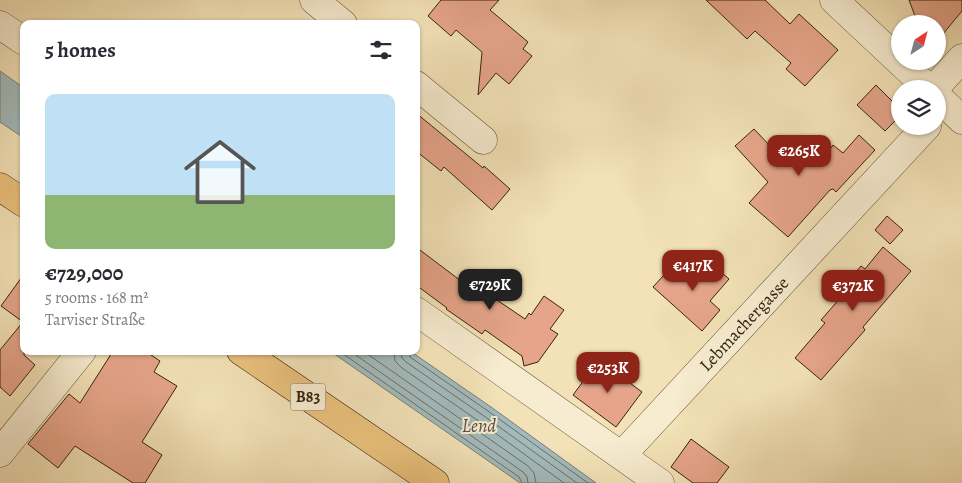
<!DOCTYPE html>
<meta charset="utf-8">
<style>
:root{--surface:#fff;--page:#f2f2f3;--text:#2b2b33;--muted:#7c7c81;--line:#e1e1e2;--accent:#8f2418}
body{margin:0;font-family:Alegreya,serif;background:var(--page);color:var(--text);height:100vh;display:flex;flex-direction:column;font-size:19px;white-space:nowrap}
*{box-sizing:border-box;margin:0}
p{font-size:16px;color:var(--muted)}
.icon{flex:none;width:28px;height:28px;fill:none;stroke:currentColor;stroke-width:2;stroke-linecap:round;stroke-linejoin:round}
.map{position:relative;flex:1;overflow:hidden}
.panel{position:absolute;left:20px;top:20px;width:400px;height:335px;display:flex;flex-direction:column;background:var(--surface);border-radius:10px;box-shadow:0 1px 4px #0004}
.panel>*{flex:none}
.needle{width:32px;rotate:36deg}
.controls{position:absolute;left:891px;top:15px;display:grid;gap:10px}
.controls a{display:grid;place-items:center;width:55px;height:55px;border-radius:50%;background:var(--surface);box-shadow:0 1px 4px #0004;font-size:25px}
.price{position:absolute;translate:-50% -42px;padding:0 11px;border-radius:10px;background:var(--accent);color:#fff;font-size:16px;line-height:32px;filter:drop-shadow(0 1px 2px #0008)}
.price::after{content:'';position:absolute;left:50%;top:30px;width:15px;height:11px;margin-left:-8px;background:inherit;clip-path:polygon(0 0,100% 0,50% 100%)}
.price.selected{background:#222;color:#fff}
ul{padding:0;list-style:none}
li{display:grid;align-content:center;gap:10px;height:265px;padding:0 25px}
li+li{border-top:1px solid var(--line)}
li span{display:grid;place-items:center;height:155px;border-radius:10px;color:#555}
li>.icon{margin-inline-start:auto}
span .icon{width:90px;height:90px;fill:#fffc;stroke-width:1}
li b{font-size:21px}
h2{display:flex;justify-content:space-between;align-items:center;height:60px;padding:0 25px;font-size:21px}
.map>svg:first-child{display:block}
.water{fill:#a2babb;stroke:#777e77}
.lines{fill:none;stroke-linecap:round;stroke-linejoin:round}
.shore{stroke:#6c6e66;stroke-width:1}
.building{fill:#e6a58a;stroke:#362312}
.minor-casing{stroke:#65533b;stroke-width:29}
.major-casing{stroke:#362312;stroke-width:29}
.minor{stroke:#f7ecd0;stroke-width:28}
.major{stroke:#eac17c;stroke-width:28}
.labels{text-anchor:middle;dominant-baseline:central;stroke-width:4;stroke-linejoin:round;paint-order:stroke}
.shield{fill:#f7ecd0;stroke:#705f4b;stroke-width:1}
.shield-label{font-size:16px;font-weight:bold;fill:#362312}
.street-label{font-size:18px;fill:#362312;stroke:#f7ecd0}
.water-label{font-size:19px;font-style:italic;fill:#565045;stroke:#f7ecd0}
</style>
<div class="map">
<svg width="962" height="483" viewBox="0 0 962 483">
<rect width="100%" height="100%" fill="#f3e2b7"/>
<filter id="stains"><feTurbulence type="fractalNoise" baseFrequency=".004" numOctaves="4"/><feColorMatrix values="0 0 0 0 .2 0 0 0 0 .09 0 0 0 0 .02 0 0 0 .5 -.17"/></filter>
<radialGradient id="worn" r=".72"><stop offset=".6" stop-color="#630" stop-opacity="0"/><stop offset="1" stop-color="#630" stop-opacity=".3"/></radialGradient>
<!-- water -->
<g class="water">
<path d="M0,71L24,88V138L0,122Z"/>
<path d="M330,351H410L491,407L596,483H520Z"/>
</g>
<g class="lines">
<!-- shore -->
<g class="shore">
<path d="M339,351L519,477L522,483"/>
<path d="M350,351L523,472L527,477L528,483"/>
<path d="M363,351L528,466L534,473L536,483"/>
<path d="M394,351L395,361L402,368L480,422L564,483"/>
<path d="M401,351L402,358L406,362L484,416L577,483"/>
<path d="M408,351L410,357L488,411L588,483"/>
</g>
</g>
<!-- building -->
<g class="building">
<path d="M441,0H499L490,10L528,42L523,49L532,56L509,84L496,73L478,95L482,52L456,30L451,36L428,16Z"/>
<path d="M706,0H765L790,24L799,14L838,50L805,86L786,69L791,63L755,31L747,39Z"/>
<path d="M909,0H962V11L938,40V24H918Z"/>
<path d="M876,85L900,109V116L885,131L857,105Z"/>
<path d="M416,113L483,168L484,166L510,189L492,210L444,167L441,171L416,151Z"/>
<path d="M754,129L774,150L782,142L799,159L819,137L831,148L833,145L843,153L859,135L875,150L836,192L833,189L830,190L788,237L749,203L768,182L735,146Z"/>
<path d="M887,216L903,230L890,244L875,230Z"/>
<path d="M416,247L465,284L467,280L477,287L479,285L495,296L494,298L525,319L529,313L531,315L544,296L564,310L550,329L558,334L538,362L524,366L522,356L485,330L482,334L446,309L447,308L416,285Z"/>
<path d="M883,247L911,271L863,327L865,330L821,380L795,358L825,323L821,320L849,288L845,285L861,266L865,269Z"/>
<path d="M709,261L729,279L710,301L720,310L702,331L653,287L675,263L693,279Z"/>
<path d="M24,274V355L35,365L10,396L0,387V350L23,322L1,306Z"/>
<path d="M113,351H145L160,361L154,372L177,386L142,442L162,455L145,483H133L75,446L58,468L28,444L69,394L80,403Z"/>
<path d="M599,360L642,392L616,427L573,395Z"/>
<path d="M691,439L729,467L717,483H693L671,467Z"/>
</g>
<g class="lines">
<defs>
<g id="minor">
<path d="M314,0L343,24"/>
<path d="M834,0L929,89"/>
<path d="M0,25L24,41"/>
<path d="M416,85L483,140"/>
<path d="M934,89L962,58"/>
<path d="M938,97L962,120"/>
<path d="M416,311L660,483"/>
<path d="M0,453L82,351"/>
<path d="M622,455L927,126"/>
</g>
<g id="major">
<path d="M0,187L24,203"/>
<path d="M241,351L435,483"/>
</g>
</defs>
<!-- minor casing -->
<use href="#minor" class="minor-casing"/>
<!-- major casing -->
<use href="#major" class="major-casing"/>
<!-- minor -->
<use href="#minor" class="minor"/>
<!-- major -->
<use href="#major" class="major"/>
</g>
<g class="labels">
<!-- shield labels -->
<rect class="shield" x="290.5" y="383.5" width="35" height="27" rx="4"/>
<g class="shield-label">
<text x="308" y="397">B83</text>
</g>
<!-- street labels -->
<g class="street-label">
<text transform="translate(744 324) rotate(-47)">Lebmachergasse</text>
</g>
<!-- water labels -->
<g class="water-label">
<text x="479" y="426">Lend</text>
</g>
</g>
<rect width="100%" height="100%" filter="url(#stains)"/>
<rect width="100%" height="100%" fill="url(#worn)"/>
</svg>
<div class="controls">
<a><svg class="needle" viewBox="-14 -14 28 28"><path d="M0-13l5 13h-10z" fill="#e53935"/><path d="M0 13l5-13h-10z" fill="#7c7c81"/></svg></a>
<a><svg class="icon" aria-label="layers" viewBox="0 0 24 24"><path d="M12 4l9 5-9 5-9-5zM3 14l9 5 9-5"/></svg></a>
</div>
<b class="price" style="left:799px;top:177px">€265K</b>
<b class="price" style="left:693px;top:292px">€417K</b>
<b class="price selected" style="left:490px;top:311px">€729K</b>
<b class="price" style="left:853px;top:312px">€372K</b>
<b class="price" style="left:608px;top:394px">€253K</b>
<section class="panel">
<h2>5 homes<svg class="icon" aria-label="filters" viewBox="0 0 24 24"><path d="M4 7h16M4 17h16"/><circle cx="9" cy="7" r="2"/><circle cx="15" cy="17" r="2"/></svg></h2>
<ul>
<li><span style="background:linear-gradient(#bfe0f5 65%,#8fb573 0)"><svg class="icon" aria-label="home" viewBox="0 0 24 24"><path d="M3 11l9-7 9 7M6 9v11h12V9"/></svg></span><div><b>€729,000</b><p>5 rooms · 168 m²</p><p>Tarviser Straße</p></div></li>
</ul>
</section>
</div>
